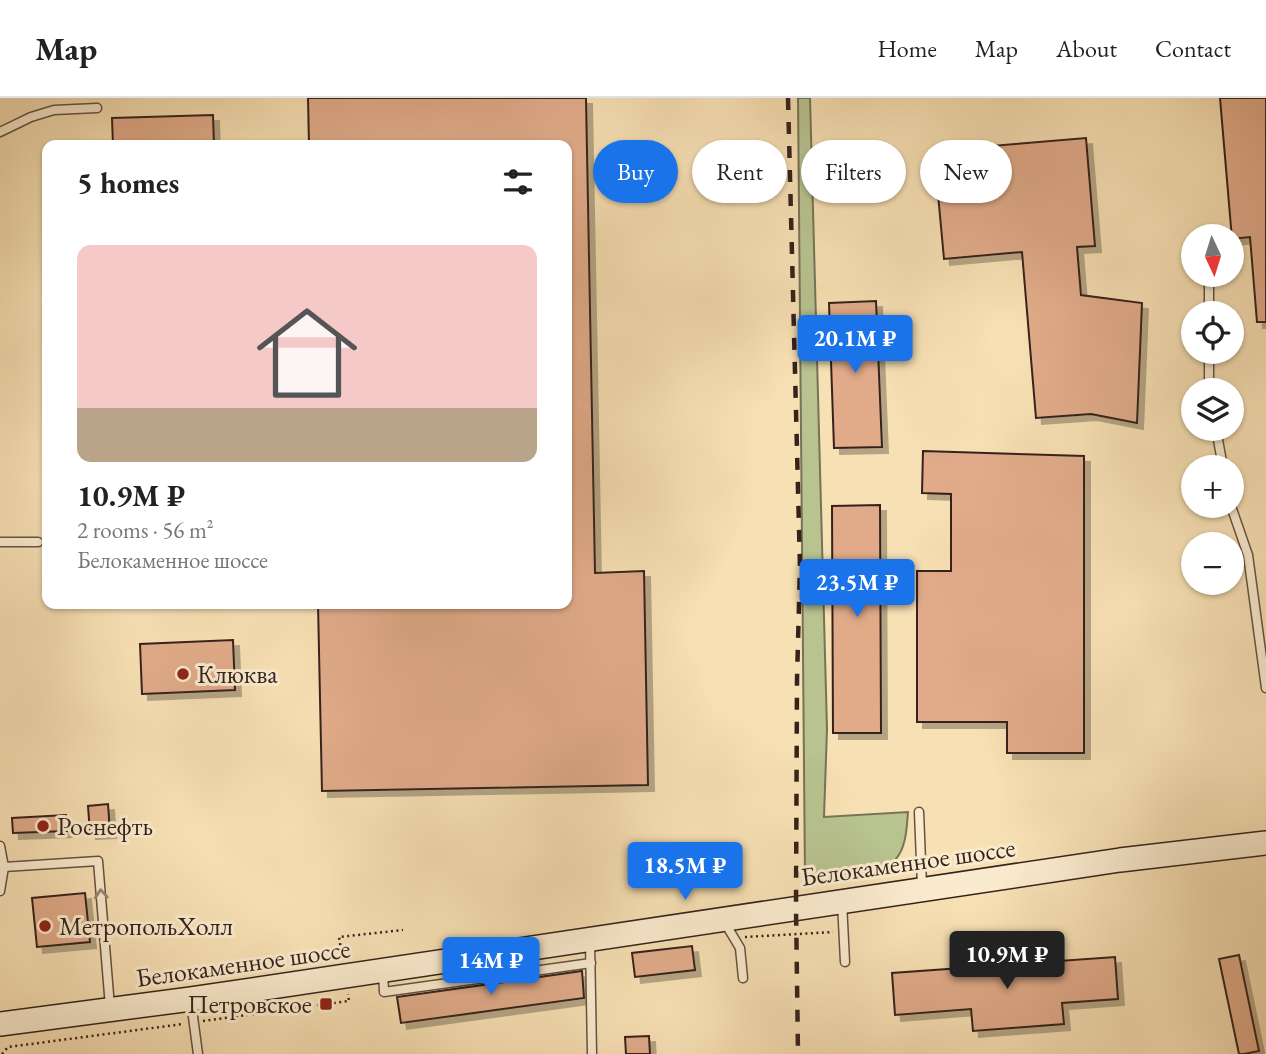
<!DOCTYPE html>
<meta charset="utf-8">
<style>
:root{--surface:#fff;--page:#f2f2f2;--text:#222;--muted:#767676;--line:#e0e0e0;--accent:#1a73e8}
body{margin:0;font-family:"EB Garamond",serif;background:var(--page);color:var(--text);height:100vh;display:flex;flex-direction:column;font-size:26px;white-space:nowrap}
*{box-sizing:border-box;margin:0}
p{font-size:23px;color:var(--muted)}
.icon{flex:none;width:38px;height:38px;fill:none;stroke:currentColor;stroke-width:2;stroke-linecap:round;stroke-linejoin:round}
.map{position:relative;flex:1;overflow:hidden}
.side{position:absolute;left:42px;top:42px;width:530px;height:469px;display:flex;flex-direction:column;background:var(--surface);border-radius:14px;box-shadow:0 2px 5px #0004}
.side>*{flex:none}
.hud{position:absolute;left:593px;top:42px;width:567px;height:63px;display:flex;gap:14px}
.needle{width:46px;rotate:176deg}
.fabs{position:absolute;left:1181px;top:126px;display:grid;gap:14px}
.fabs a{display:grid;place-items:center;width:63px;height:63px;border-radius:50%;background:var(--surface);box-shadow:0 2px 5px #0004;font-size:35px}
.price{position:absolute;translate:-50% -60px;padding:0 16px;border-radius:7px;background:var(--accent);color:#fff;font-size:23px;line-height:46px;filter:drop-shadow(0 2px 4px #0008)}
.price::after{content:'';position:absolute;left:50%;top:42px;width:21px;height:16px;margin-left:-10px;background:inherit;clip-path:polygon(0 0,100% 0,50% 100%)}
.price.on{background:#222;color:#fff}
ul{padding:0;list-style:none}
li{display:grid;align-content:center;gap:14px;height:371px;padding:0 35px}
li+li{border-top:2px solid var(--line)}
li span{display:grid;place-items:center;height:217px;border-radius:14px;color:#555}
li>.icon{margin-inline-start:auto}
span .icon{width:126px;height:126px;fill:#fffc;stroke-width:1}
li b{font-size:30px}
h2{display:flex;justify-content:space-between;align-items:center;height:84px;padding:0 35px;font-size:30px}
.chip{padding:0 24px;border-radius:32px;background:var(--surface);box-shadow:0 2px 5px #0004;font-size:24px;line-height:63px}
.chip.on{background:var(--accent);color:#fff}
header{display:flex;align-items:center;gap:42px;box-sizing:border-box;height:98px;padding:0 35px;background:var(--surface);border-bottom:2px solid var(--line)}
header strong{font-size:33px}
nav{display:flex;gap:38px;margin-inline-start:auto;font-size:24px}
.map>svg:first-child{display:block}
.green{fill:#b8c390;stroke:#767356;stroke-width:2}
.building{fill:#e1ab8a;stroke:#34231d;stroke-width:2;filter:url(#shadow)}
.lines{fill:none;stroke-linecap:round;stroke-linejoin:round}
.lane-casing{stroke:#655243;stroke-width:11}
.secondary-casing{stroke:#34231d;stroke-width:26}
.path{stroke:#34231d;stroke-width:2.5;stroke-dasharray:2 3.5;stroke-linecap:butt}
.lane{stroke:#faebce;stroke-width:8}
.secondary{stroke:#faebce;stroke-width:23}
.rail{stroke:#34231d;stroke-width:4.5;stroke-dasharray:12 12;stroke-linecap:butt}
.oneway{stroke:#978776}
.poi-dot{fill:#8f2418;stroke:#faebce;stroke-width:2.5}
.labels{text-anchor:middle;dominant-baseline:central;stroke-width:6;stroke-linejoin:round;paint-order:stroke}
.poi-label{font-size:26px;fill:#34231d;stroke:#faebce;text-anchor:start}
.street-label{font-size:26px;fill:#34231d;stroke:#faebce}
</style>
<header>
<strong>Map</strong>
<nav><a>Home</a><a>Map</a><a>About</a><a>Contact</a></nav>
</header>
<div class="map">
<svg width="1266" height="956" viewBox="0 0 1266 956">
<defs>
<filter id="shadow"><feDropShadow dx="6" dy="6" stdDeviation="0" flood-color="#0004"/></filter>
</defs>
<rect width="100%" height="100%" fill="#f7e0b4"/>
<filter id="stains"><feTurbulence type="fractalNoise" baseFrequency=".00286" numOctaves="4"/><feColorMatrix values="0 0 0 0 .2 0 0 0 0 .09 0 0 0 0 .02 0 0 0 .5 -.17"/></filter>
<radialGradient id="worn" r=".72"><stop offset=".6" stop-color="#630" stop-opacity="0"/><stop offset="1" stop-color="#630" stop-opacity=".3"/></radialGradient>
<!-- green -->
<path class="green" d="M798,0H810L827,631L824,719L908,714C907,725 907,737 903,748C891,786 836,779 805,780Z"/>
<!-- building -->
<g class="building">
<path d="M308,0H586L595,475L644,473L648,687L322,693L318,506H567V47H309Z"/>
<path d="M1220,0H1266V224H1257L1250,139L1232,141Z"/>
<path d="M213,17L214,47H113L112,20Z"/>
<path d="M1086,40L1095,148L1077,149L1081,197L1142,205L1137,325L1091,316L1036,320L1022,154L944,161L934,53Z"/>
<path d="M876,203L882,349L834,350L829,205Z"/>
<path d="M923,353L1084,358V655H1007V624H917V473H951V396L922,395Z"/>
<path d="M880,407L881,635H833L832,408Z"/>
<path d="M233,542L235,592L142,596L140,546Z"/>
<path d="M108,706L110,734L90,735L88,708Z"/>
<path d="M66,717L67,733L13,735L12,720Z"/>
<path d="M85,795L90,844L37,849L32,800Z"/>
<path d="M692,848L695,872L635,879L632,855Z"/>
<path d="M1239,857L1259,953L1244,956H1239L1219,861Z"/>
<path d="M1115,859L1118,901L1062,905L1064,926L973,933L971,911L895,917L892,875Z"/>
<path d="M582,873L584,900L401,925L397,899Z"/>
<path d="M649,938L650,956H626L625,939Z"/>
</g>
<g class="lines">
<defs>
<g id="lane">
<path d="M0,34L31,19L54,12L97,10"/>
<path d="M1209,215V177"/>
<path d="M1209,254V292"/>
<path d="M1216,331L1223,369"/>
<path d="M1231,408L1248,457L1266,590"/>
<path d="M0,444H38"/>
<path d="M919,714L922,788"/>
<path d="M0,748L4,769L98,763L110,909"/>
<path d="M0,793L4,769"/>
<path d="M842,804L845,864"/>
<path d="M725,825L740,850L743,880"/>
<path d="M590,843L592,956"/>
<path d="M383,874L384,894L591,865"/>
<path d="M191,904L198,956"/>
</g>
<path id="secondary" d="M0,926L191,901L1120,762L1266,745"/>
</defs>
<!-- lane casing -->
<use href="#lane" class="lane-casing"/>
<!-- secondary casing -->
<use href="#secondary" class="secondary-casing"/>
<!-- path -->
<g class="path">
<path d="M745,839L833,834"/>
<path d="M342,858L339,839L403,832"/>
<path d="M203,923L349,903L348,896"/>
<path d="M2,956L8,949L183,926"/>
</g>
<!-- lane -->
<use href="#lane" class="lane"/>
<!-- secondary -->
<use href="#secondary" class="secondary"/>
<!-- rail -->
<path class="rail" d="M788,0L800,469L797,582L796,809L798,956"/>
</g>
<!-- one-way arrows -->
<defs><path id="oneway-chevron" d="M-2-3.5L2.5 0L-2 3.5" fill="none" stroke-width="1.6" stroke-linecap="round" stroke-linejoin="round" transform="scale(1.75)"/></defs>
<use class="oneway" href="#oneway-chevron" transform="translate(101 796) rotate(-94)"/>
<!-- markers -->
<g class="poi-dot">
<circle cx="183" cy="576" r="7"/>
<circle cx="43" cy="728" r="7"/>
<circle cx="45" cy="828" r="7"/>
<rect x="319" y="899" width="14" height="14" rx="3.5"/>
</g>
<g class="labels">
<!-- poi labels -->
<g class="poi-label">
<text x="197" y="576">Клюква</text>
<text x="57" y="728">Роснефть</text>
<text x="59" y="828">МетропольХолл</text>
<text x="312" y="906" text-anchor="end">Петровское</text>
</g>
<!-- street labels -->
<g class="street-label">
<text transform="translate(908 764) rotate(-8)">Белокаменное шоссе</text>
<text transform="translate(243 865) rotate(-8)">Белокаменное шоссе</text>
</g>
</g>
<rect width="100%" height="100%" filter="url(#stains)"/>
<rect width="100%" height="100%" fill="url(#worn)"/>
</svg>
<div class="fabs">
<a><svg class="needle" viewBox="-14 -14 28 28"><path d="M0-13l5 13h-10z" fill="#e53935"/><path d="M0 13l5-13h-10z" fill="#767676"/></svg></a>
<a><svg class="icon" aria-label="locate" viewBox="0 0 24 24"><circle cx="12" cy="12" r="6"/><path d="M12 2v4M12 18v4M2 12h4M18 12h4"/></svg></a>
<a><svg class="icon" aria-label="layers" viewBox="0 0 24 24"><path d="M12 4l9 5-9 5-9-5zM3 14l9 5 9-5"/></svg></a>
<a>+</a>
<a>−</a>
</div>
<b class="price" style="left:855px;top:277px">20.1M ₽</b>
<b class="price" style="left:857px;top:521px">23.5M ₽</b>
<b class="price" style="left:685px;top:804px">18.5M ₽</b>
<b class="price on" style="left:1007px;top:893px">10.9M ₽</b>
<b class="price" style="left:491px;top:899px">14M ₽</b>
<div class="hud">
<a class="chip on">Buy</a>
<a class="chip">Rent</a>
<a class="chip">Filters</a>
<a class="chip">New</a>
</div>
<section class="side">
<h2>5 homes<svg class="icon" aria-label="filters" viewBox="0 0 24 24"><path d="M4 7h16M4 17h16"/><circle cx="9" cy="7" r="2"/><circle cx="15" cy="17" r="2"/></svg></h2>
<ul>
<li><span style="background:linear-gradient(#f6c9c9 75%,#b9a48a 0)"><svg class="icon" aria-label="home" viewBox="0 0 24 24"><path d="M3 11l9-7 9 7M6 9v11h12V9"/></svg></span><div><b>10.9M ₽</b><p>2 rooms · 56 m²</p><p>Белокаменное шоссе</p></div></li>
</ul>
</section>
</div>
